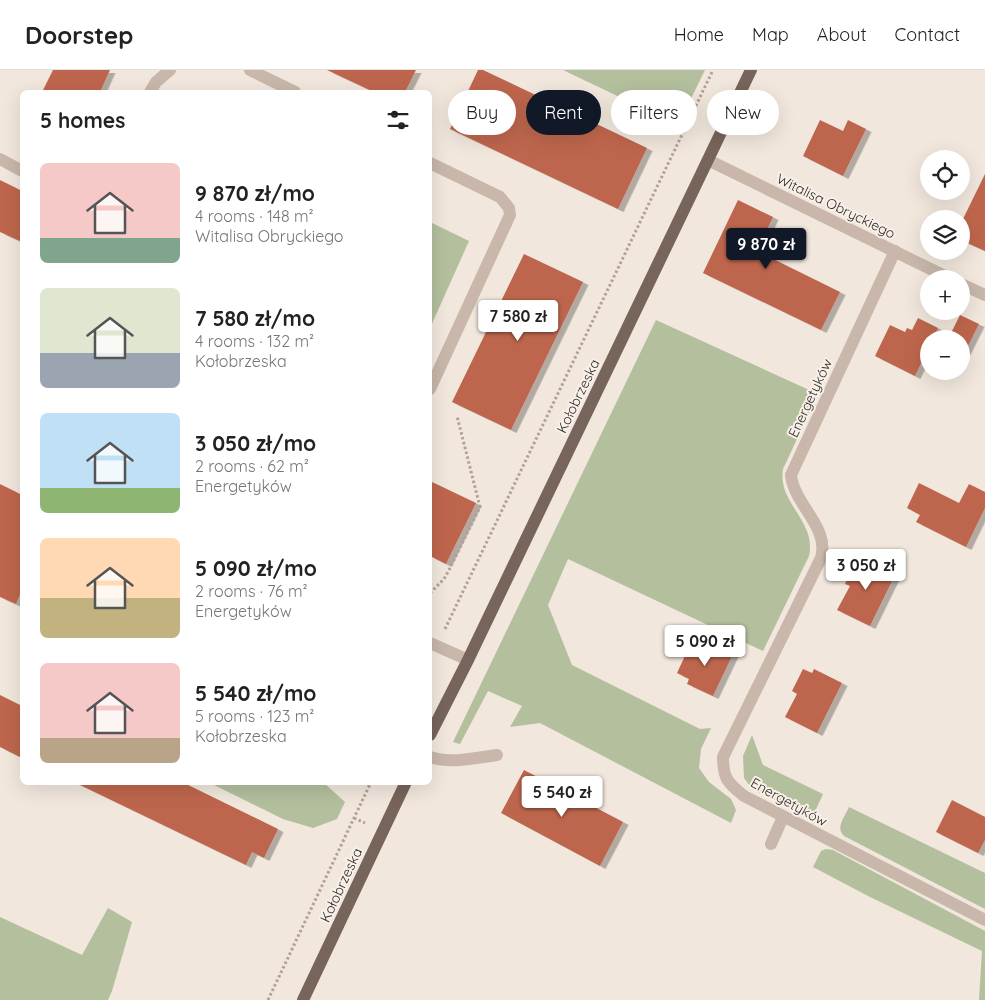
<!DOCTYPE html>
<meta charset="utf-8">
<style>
:root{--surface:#fff;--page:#f2f2f2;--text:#222;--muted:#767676;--line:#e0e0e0;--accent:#111827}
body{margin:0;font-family:Quicksand,sans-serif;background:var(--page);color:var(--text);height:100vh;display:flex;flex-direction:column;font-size:19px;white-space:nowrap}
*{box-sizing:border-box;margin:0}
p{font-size:16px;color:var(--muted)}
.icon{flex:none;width:28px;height:28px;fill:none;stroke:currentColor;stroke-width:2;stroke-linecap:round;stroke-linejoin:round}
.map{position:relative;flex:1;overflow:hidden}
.details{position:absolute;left:20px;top:20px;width:412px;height:695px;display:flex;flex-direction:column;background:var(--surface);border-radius:8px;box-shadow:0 5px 20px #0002}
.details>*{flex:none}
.top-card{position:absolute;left:448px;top:20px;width:462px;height:45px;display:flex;gap:10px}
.buttons{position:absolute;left:920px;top:80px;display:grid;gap:10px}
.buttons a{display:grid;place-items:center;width:50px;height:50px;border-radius:50%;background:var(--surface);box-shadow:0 5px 20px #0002;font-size:25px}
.price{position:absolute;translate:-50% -42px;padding:0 11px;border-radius:5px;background:#fff;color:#222;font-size:16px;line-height:32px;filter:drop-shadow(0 1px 2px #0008)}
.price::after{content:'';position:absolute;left:50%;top:30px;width:15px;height:11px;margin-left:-8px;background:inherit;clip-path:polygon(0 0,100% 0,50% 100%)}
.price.current{background:var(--accent);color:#fff}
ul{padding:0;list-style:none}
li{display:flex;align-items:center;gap:15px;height:125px;padding:0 20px}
li span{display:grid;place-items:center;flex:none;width:140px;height:100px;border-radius:8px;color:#555}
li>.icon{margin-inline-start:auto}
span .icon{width:60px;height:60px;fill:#fffc;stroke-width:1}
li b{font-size:21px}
h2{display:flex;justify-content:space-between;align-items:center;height:60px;padding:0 20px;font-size:21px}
.tag{padding:0 18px;border-radius:22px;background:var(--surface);box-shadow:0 5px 20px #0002;font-size:18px;line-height:45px}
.tag.current{background:var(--accent);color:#fff}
header{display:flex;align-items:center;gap:30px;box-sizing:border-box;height:70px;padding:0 25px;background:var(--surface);border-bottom:1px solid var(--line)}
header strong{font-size:24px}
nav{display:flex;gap:28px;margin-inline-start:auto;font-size:18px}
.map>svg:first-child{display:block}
.green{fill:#b4bf9e}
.building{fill:#be664e;filter:url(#shadow)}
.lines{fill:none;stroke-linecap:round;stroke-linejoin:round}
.path{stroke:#b4a194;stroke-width:3;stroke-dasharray:2.5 2.5;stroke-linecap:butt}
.minor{stroke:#c8b7aa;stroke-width:12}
.major{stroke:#77645b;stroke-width:12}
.labels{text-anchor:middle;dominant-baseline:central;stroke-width:4;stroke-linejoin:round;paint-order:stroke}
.street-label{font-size:14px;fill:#362d29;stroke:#f8f1e9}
</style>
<header>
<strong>Doorstep</strong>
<nav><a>Home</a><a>Map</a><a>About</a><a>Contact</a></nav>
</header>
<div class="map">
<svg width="985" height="930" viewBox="0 0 985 930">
<defs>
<filter id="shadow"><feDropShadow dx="5.5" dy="3" stdDeviation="0" flood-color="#0004"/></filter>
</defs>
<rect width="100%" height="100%" fill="#f1e7dd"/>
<!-- green -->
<g class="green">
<path d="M563,0H705L678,55Z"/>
<path d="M430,152L469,171L430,258Z"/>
<path d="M656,250L818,324L783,399C777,433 817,451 809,486L763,581L568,489L548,535L572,595L700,659L711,658L701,679L699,698L709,712L731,729L736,740L731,753L540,653L510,657L522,636L488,621L460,674L453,672Z"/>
<path d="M752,665L763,695L823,724L812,748L752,719L744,708L743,686Z"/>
<path d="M210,713H324L345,732L337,749L313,758L283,749Z"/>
<path d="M849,737L985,803V839L844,766C835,757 845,747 849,737Z"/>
<path d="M826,779L833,780L985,861V930H979L982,881L870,827L813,797L821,781Z"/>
<path d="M108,838L132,852L112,921L108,930H0V847L82,885Z"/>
</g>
<!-- building -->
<g class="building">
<path d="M53,0H110L100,22H42Z"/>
<path d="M327,0H416L405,22H374Z"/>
<path d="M478,0H483L647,78L618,139L450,59Z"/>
<path d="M820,50L843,61L848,50L866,59L843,106L803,86Z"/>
<path d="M985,104V181L961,170V153Z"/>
<path d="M0,110L22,121V172L0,162Z"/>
<path d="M738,130L773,147L757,181L840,222L821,260L703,203Z"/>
<path d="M524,184L583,212L511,360L452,332Z"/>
<path d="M960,245L979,254L965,282L961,280V269H948Z"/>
<path d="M918,248L938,258L933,269H929V277L915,306L875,286L890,255L905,262L907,258L912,260Z"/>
<path d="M430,411L476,433L446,494L430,486Z"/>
<path d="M919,413L959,433L969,414L985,422V438L966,477L916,452L920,445L907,438Z"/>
<path d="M0,414L22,425V520L16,534L0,527Z"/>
<path d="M867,489L887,498L895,505L870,556L837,540L850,516L845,514L856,491L864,494Z"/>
<path d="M705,569L733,584L713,626L687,614L689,609L677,603L690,575L700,579Z"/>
<path d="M803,599L812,603L814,599L842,613L817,663L785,647L797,624L792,621Z"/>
<path d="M0,625L22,636V688L0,677Z"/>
<path d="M524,700L623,752L600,796L501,743Z"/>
<path d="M74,712H182L278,759L264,788L252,782L246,795Z"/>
<path d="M952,730L985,747V770L978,783L936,762Z"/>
</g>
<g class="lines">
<!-- path -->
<g class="path">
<path d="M430,523L444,509L450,498L480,437L457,346"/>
<path d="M445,559L713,0"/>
<path d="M354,748L365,753"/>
<path d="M268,930L371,712"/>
</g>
<!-- minor -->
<g class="minor">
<path d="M250,0L295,22"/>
<path d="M150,22L156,12L170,0"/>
<path d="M0,89L22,101"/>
<path d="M708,90L951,209"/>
<path d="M430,93L500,127L509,138L510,145L430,319"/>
<path d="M895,181L791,405C794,435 830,457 821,488L723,687C723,709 728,713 744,726L985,850"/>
<path d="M961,214L985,225"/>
<path d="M430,573L468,590"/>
<path d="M430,687C451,694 475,688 497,685"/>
<path d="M771,774L783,747"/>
</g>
<!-- major -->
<g class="major">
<path d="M430,665L468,590L751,0"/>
<path d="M303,930L406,712"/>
</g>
</g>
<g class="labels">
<!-- street labels -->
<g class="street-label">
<text transform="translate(836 136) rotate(26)">Witalisa Obryckiego</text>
<text transform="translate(578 326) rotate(-64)">Kołobrzeska</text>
<text transform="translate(810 328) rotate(-65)">Energetyków</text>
<text transform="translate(789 732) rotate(29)">Energetyków</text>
<text transform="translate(341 815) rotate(-65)">Kołobrzeska</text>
</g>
</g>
</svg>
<div class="buttons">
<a><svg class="icon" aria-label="locate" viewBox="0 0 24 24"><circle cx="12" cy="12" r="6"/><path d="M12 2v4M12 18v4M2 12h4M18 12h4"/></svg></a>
<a><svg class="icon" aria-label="layers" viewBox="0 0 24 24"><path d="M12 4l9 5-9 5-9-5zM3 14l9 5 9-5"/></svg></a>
<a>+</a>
<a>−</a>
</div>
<b class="price current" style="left:766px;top:200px">9 870 zł</b>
<b class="price" style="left:518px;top:272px">7 580 zł</b>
<b class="price" style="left:866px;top:521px">3 050 zł</b>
<b class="price" style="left:705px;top:597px">5 090 zł</b>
<b class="price" style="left:562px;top:748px">5 540 zł</b>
<div class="top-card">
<a class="tag">Buy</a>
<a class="tag current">Rent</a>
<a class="tag">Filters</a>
<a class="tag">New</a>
</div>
<section class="details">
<h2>5 homes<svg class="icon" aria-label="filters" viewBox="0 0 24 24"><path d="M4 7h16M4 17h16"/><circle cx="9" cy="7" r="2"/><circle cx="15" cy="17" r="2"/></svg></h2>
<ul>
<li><span style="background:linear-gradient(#f6c9c9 75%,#7fa58c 0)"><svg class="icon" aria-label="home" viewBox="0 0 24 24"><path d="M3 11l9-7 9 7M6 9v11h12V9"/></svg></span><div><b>9 870 zł/mo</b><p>4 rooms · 148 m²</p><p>Witalisa Obryckiego</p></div></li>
<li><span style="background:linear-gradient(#dfe7d0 65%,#9aa5b1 0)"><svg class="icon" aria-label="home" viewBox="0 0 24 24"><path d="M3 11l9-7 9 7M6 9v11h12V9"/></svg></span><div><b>7 580 zł/mo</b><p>4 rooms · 132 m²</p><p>Kołobrzeska</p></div></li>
<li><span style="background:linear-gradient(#bfe0f5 75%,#8fb573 0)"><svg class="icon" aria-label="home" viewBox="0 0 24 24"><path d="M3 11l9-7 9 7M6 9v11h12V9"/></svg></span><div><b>3 050 zł/mo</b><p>2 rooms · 62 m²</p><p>Energetyków</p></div></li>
<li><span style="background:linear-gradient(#ffd9b3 60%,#c2b280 0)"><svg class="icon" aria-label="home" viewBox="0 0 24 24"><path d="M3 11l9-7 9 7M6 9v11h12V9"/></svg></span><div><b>5 090 zł/mo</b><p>2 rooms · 76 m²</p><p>Energetyków</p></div></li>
<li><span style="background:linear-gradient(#f6c9c9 75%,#b9a48a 0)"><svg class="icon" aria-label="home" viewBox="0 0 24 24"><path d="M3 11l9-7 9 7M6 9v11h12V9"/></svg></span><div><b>5 540 zł/mo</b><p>5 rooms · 123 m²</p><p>Kołobrzeska</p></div></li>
</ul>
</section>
</div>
